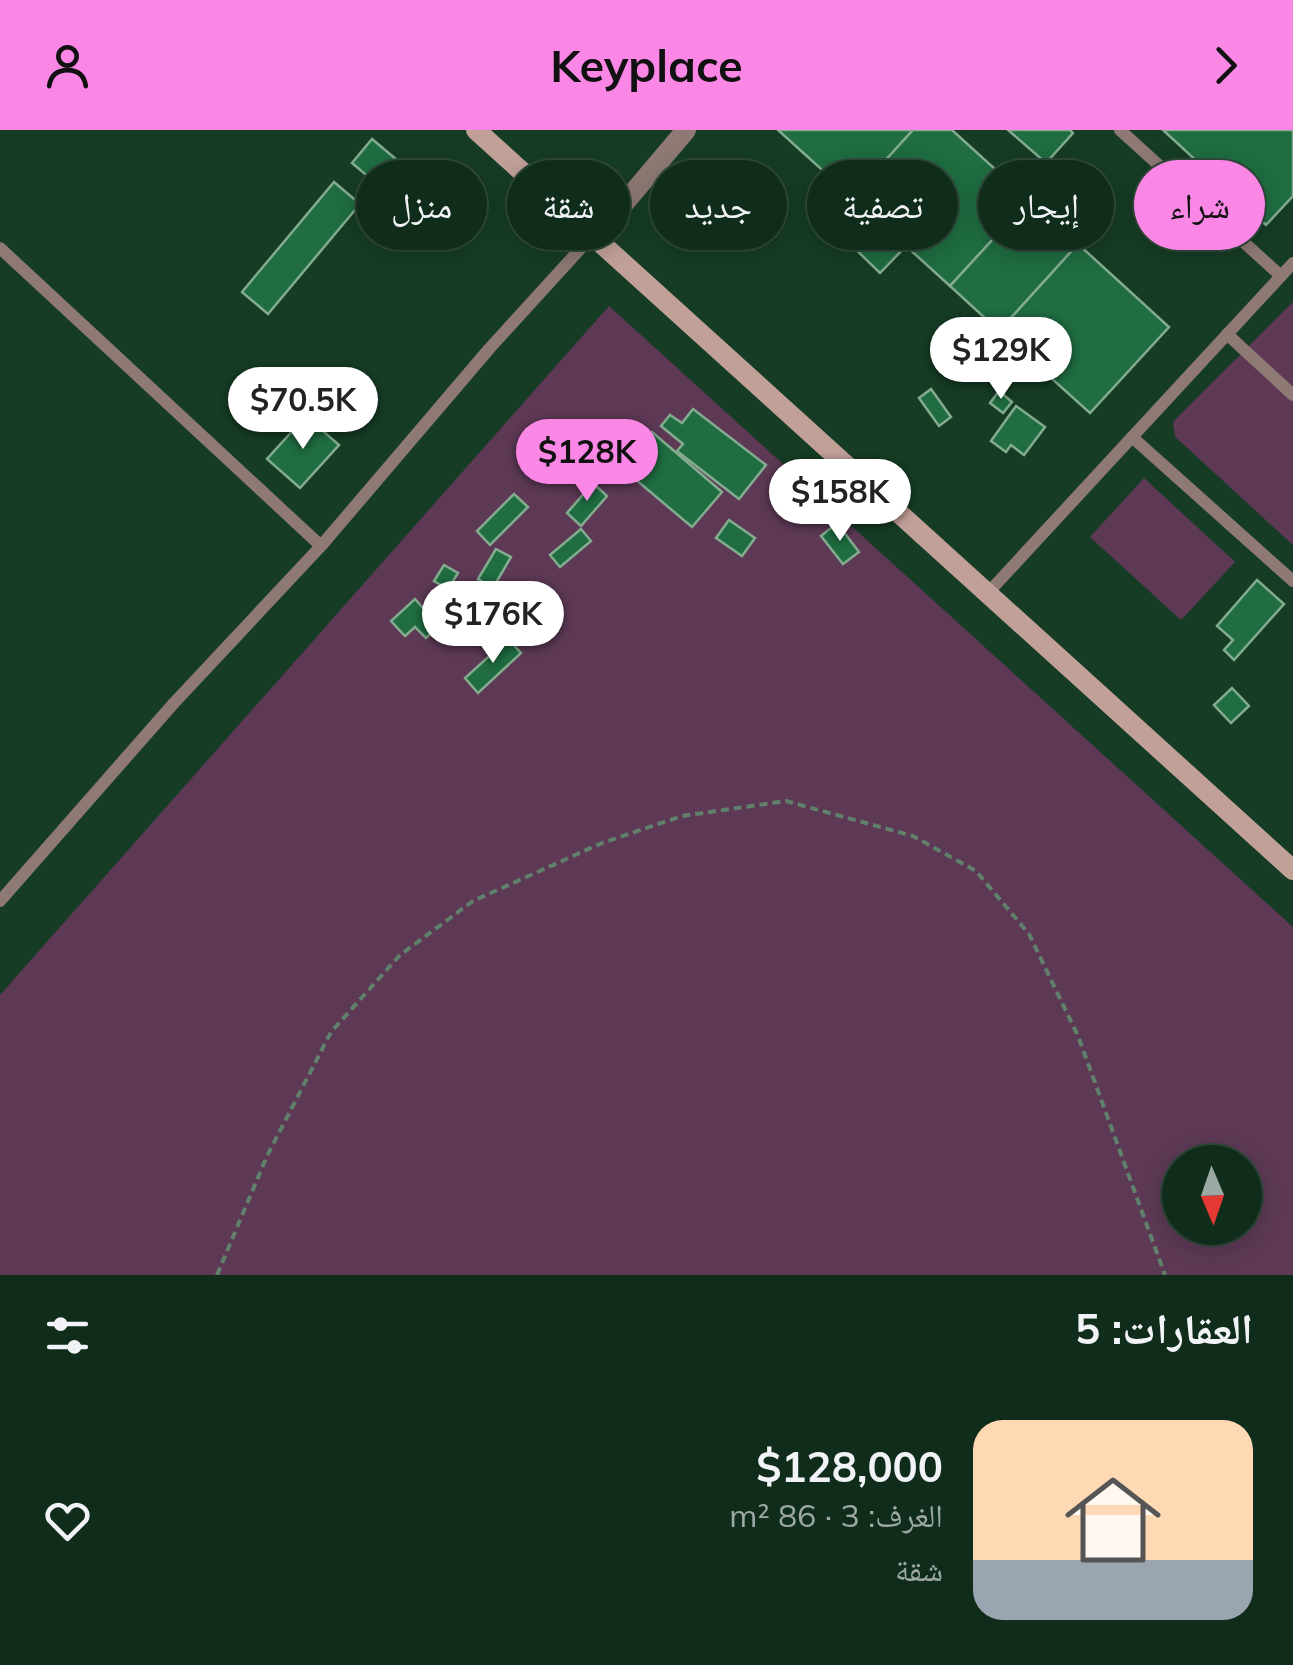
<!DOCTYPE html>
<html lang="ar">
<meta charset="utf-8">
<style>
:root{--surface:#102d1c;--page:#1e3929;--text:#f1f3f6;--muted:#9ca8a3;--line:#30493b;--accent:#fa87e6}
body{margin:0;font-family:Mulish,"Noto Naskh Arabic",sans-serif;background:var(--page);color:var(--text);direction:rtl;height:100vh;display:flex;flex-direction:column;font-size:38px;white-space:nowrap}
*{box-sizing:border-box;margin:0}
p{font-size:32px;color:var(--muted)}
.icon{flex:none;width:55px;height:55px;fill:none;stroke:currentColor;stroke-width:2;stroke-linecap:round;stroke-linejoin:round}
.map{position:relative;height:1145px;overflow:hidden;direction:ltr}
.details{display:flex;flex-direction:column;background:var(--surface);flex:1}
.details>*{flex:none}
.hud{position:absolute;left:30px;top:30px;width:1235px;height:90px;direction:rtl;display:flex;gap:20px}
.needle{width:65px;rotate:178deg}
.tools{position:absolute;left:1162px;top:1015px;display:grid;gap:20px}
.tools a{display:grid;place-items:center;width:100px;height:100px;border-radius:50%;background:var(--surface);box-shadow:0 5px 25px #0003,0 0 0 2px var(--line);font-size:50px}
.price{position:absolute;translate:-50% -85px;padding:0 22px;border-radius:35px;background:#fff;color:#222;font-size:32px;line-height:65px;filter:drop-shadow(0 2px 5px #0008)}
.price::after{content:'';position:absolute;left:50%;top:60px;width:30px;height:22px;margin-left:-15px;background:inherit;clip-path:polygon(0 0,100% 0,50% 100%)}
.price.selected{background:var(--accent);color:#111}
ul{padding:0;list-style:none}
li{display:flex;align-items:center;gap:30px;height:250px;padding:0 40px}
li span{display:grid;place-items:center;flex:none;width:280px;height:200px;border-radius:30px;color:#555}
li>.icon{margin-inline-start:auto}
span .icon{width:120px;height:120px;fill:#fffc;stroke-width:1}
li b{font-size:42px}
h2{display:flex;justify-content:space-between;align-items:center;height:120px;padding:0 40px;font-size:42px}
.pill{padding:0 35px;border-radius:45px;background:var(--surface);box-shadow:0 5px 25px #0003,0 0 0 2px var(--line);font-size:35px;line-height:90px}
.pill.selected{background:var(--accent);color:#111}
header{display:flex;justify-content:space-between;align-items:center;height:130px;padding:0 40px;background:var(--accent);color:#111;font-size:45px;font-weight:700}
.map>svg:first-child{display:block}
.green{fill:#5d3956;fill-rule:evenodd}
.building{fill:#1f6d41;stroke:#83ac8f;stroke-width:2.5}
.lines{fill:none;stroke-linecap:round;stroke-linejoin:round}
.path{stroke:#60806c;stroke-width:4;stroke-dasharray:8 5;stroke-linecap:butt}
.service{stroke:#8e7974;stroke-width:12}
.minor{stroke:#8e7974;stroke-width:20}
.secondary{stroke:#c1a098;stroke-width:20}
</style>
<header><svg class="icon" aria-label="forward" viewBox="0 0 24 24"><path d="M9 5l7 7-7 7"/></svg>Keyplace<svg class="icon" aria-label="person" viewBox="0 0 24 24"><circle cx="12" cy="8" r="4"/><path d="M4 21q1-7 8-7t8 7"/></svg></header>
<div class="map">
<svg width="1293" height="1145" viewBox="0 0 1293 1145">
<rect width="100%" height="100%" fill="#163c25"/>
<!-- green -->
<g class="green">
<path d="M1293,172V415L1183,314L1175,307L1173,292Z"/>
<path d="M609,176L1293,797V1145H0V865ZM1180,1032H1245V1098H1180Z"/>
<path d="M1144,348L1235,432L1181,490L1090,407Z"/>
</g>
<!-- building -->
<g class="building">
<path d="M778,0H913L852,67Z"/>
<path d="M913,0H952L1029,70L950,156L852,67Z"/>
<path d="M1008,0H1070L1073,3L1046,33Z"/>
<path d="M1163,0H1293V66L1266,95Z"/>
<path d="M372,9L397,30L377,54L352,33Z"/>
<path d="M334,52L360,74L268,184L242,162Z"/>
<path d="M1029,70L1078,114L999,201L950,156Z"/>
<path d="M870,81L906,116L880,143L844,108Z"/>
<path d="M1078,114L1169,197L1090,283L999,201Z"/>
<path d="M931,259L951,287L939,296L919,268Z"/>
<path d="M999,261L1012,272L1003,283L990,273Z"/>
<path d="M1016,276L1045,297L1024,325L1011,315L1006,322L991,311Z"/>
<path d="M693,279L766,335L739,369L677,321L683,314L661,296L670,285L682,293Z"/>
<path d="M306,286L339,315L300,358L267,329Z"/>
<path d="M652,302L722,362L692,397L622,338Z"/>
<path d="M593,353L607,366L581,396L567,383Z"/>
<path d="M514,364L528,377L490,415L477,401Z"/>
<path d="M786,364L804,382L796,390L778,372Z"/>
<path d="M729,390L755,408L742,426L716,408Z"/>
<path d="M837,393L859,422L843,434L821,406Z"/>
<path d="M581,399L591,411L560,437L550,425Z"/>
<path d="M496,419L511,427L493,458L478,449Z"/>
<path d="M444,435L458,443L448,459L434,451Z"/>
<path d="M1257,450L1284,474L1234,530L1224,520L1233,510L1217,496Z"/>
<path d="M415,469L439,496L426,508L415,497L405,506L391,491Z"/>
<path d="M508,509L521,523L478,563L465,548Z"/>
<path d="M1232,558L1249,576L1231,593L1214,575Z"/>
</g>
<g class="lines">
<!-- path -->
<path class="path" d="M217,1145L267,1026L331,902L400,825L473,771L602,713L682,686L786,671L913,706L976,741L1029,804L1078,906L1165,1145"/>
<!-- service -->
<g class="service">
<path d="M1120,0L1281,146"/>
<path d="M0,118L321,416"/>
<path d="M1227,204L1293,265"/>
<path d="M1132,307L1293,451"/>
<path d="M987,464L1293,133"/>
<path d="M0,771L174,573L321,416L489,219L592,106"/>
</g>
<!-- minor -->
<path class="minor" d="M592,106L616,83L686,0"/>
<!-- secondary -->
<path class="secondary" d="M476,0L1293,740"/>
</g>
</svg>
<div class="tools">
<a><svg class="needle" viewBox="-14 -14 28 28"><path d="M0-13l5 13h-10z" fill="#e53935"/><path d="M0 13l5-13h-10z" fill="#9ca8a3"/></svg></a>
</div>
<b class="price" style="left:1001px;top:272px">$129K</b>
<b class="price" style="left:303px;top:322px">$70.5K</b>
<b class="price selected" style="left:587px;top:374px">$128K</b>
<b class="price" style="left:840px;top:414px">$158K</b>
<b class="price" style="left:493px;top:536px">$176K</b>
<div class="hud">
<a class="pill selected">شراء</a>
<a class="pill">إيجار</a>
<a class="pill">تصفية</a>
<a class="pill">جديد</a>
<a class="pill">شقة</a>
<a class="pill">منزل</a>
</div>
</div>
<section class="details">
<h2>العقارات: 5<svg class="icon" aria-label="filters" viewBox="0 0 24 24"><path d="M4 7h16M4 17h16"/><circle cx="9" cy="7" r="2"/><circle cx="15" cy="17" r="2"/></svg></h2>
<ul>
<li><span style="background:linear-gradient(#ffd9b3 70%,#9aa5b1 0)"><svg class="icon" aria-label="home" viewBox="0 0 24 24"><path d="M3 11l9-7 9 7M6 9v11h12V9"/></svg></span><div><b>$128,000</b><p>الغرف: 3 · 86 m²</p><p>شقة</p></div><svg class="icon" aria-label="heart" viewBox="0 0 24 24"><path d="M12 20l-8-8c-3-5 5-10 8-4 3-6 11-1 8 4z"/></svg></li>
</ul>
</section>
